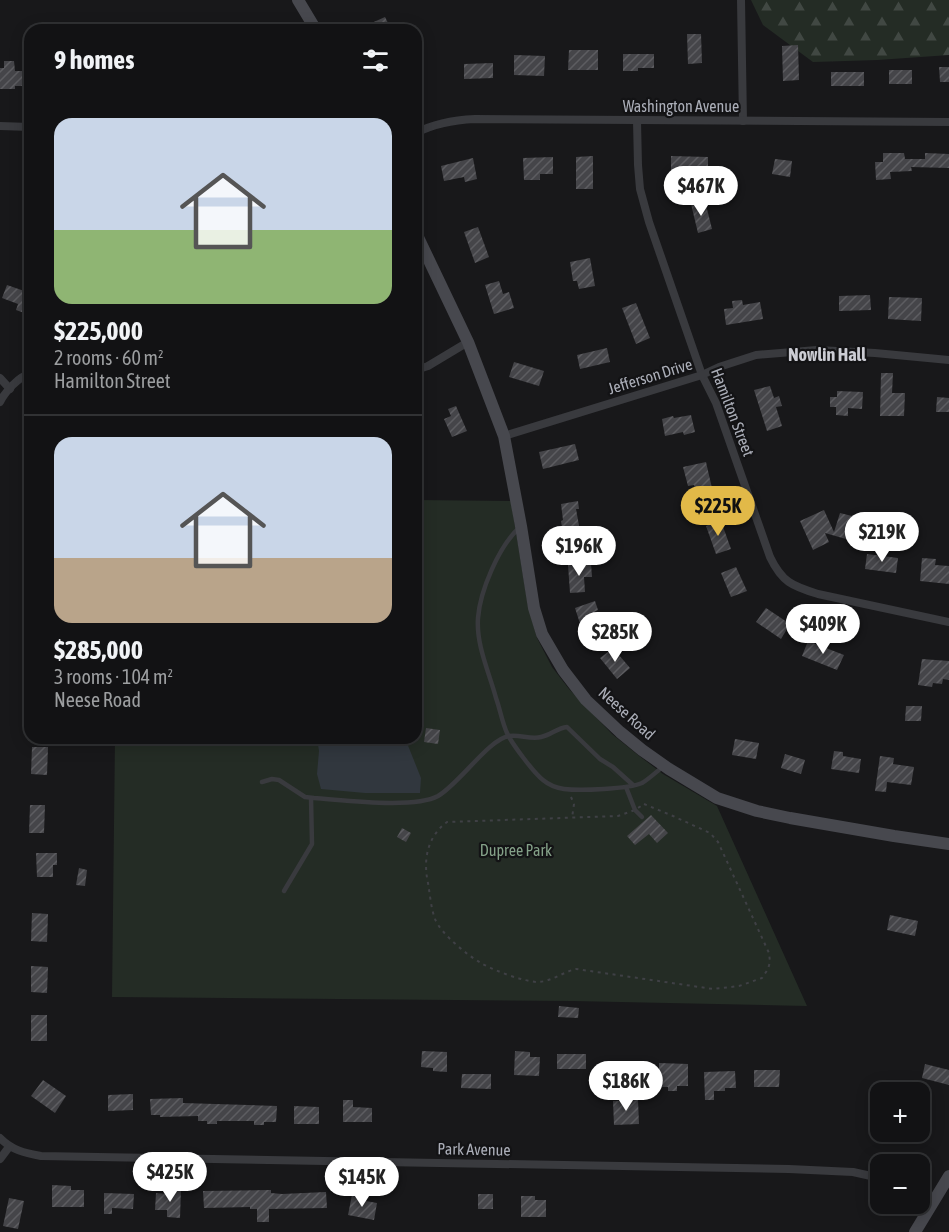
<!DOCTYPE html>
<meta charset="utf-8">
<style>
:root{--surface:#121214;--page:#1f2022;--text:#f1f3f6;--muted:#9c9ea0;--line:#313234;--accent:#e2b948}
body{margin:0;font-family:"Asap Condensed",sans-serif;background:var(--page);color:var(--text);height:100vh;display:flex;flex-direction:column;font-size:22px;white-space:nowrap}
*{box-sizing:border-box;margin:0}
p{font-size:20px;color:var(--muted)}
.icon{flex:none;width:33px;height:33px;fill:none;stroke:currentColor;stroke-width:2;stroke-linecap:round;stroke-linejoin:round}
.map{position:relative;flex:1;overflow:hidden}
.drawer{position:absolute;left:24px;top:24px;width:398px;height:720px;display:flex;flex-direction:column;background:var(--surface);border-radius:18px;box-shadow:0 3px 15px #0003,0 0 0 2px var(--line)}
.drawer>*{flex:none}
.buttons{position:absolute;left:870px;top:1082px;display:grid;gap:12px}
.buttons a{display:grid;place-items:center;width:60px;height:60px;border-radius:12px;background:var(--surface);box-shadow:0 3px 15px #0003,0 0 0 2px var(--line);font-size:30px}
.price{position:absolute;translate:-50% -51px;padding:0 14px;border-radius:21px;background:#fff;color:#222;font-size:20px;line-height:39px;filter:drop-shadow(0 2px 3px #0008)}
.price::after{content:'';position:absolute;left:50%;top:36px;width:18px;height:14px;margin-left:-9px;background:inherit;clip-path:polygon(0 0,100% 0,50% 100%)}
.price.on{background:var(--accent);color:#111}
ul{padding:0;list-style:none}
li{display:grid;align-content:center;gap:12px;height:318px;padding:0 30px}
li+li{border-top:2px solid var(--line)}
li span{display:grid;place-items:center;height:186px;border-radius:18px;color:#555}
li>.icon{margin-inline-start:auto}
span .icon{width:108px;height:108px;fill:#fffc;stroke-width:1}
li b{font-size:26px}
h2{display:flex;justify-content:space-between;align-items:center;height:72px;padding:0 30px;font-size:26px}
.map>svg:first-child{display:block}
.forest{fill:url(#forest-firs)}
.park{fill:#242c25}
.water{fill:#31373e}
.building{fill:url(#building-hatch)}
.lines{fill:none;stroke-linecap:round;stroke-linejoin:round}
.path{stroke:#3f4045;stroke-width:2;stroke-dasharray:3 4.5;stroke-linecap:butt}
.lane{stroke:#393a3e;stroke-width:4.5}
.street{stroke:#393a3e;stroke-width:8}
.secondary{stroke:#47484e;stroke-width:12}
.labels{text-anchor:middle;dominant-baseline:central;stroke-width:4.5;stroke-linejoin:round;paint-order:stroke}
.street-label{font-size:16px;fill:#abaeb8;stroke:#131315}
.park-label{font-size:16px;fill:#84a188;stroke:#131315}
.neighbourhood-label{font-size:18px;font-weight:bold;fill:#cccdd4;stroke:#131315}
</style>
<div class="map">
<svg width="949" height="1232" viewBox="0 0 949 1232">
<defs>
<pattern id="forest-firs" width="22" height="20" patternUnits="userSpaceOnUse" patternTransform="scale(1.5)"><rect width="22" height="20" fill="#242c25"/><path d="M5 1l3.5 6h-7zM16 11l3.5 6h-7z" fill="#414843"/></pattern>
<pattern id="building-hatch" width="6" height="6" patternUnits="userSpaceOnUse" patternTransform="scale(1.5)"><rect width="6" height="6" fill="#454549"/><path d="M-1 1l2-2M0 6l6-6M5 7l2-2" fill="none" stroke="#5d5d61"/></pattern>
</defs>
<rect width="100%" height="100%" fill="#18181a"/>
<!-- forest -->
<path class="forest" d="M751,0H949V55L877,60L813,62L763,25Z"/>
<!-- park -->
<path class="park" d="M416,500L511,501L528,606L537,638L552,667L569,689L612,734L638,755L663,774L717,806L807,1006L572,1001L112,997L115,738H416Z"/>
<!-- water -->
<path class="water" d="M317,738H405L421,778L420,793H365L321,789L317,774L319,751Z"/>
<!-- building -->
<g class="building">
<path d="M385,17L390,27L384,30H356Z"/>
<path d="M687,34H701L702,63L688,64Z"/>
<path d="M798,45L799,80L783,81L782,46Z"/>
<path d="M569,50H598V70H568Z"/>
<path d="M623,54H654V68H638V71H623Z"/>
<path d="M514,55L545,56L544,76L514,75Z"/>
<path d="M4,61H14L15,71H30V86H15V89H0V68H4Z"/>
<path d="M493,63V78L464,79V64Z"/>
<path d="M939,67H949V82H940Z"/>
<rect x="889" y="70" width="23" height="14"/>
<rect x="831" y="72" width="33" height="14"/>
<path d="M883,153H904L905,159H925V153L949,154V168L911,167L912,171L890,172L891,179L876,180L875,162H883Z"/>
<path d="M593,156V189H576V157Z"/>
<path d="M671,156L708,157V173L671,172Z"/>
<path d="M553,157V174H540V180H524L523,158Z"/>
<path d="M473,158L477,179L465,182L464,177L444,181L441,166Z"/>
<path d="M775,159L792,161L790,177L772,174Z"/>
<path d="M705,201L712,229L698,233L691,204Z"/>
<path d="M478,227L489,257L475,263L464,232Z"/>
<path d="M590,258L595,286L579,289L577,281H573L570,262Z"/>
<path d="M499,281L503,294L509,292L514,308L494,314L485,285Z"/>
<path d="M7,285L30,293V315L16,310L18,304L2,298Z"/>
<path d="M870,295L871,310L839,311V296Z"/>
<path d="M889,297L922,298L921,321L888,319Z"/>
<path d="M742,300L743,305L760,302L763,319L726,325L724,309L733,308L732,301Z"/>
<path d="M636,303L650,338L636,344L622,308Z"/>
<path d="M607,348L610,362L580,369L577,355Z"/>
<path d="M514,362L544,371L539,386L509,377Z"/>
<path d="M881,373H893L892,393H905L904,416H880Z"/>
<path d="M770,386L774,398L779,396L782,406L776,407L782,426L767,431L754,390Z"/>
<path d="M837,391L863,392L862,409L848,408V416L836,415V407H830V397H837Z"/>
<path d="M937,397L949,398V412H936Z"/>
<path d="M456,406L467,431L452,437L444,419L451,416L448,409Z"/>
<path d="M691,415L695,432L684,435L683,432L665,436L662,419L673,416L674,418Z"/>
<path d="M575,444L579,460L543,469L539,452Z"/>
<path d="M706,462L714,497L698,500L694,485L688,486L683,467Z"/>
<path d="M578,501L579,509H576L580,531L563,534L561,521L563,520L561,504Z"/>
<path d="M824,510L834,532L840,513L852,516L846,539L825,533L829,542L813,550L800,521Z"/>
<path d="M721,521L731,549L716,554L706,526Z"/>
<path d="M867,554L898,558L896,573L865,569Z"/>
<path d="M922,558L936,559L935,565L949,566V584L920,581Z"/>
<path d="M591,563L592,577H584L585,592L570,593L568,565Z"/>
<path d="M736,567L747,591L731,597L721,573Z"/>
<path d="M595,601L598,610L594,612L600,631L584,636L575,608Z"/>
<path d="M766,608L790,624L781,639L756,622Z"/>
<path d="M808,641L844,655L837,670L802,656Z"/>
<path d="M613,648L630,668L617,679L600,658Z"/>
<path d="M922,659L949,661V680L943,679L942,684L933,683L932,687L918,685Z"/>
<path d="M906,706H922L921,721H905Z"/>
<path d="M426,728L440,730L438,744L424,742Z"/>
<path d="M735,739L759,743L756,759L732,755Z"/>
<path d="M32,747H48L47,775L31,774Z"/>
<path d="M834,751L843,752V756L861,759L859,773L831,769Z"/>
<path d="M785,754L805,760L801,774L781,768Z"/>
<path d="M880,756L894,758L893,764L914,767L911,785L887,782L886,792L875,791Z"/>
<path d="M30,805H45L44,833H29Z"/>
<path d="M651,815L668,833L657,843L649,834L635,845L627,836Z"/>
<path d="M402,828L411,833L406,842L397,837Z"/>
<path d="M36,853H57V865H53V877H37Z"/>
<path d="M79,868L87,870L85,886L76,885Z"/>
<path d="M32,913L48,914L47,942L31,941Z"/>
<path d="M890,915L918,921L915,936L887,930Z"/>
<path d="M31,966L48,967L47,993L31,992Z"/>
<path d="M559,1006L579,1008L578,1018L558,1017Z"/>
<rect x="31" y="1015" width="16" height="26"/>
<path d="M422,1051L447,1052V1072L433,1071V1068L421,1067Z"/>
<path d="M515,1051L530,1052V1057H540L539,1076L514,1075Z"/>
<rect x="557" y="1054" width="29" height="15"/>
<path d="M659,1063L688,1064V1086H677V1091H668V1087H659Z"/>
<path d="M925,1064L949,1070V1085L922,1078Z"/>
<path d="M754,1070H780L779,1087H754Z"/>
<path d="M735,1071L736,1088H725V1091H714V1100H705L704,1072Z"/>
<path d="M462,1074H491V1089L461,1088Z"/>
<path d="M43,1080L66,1096L55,1113L31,1096Z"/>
<path d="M133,1094V1110L108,1111V1095Z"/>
<path d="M183,1098V1103L277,1106L276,1122H264V1125H254V1121H217V1124H207V1121H198V1116L160,1117V1115H151L150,1099Z"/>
<path d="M343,1100H353V1107L372,1108V1122H343Z"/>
<path d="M638,1100L639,1124L614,1125L613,1101Z"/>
<path d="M294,1106L319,1107V1124H294Z"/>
<path d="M52,1185L71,1186V1190H84V1207H52Z"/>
<path d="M168,1190H181L180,1218L167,1217V1210H155L156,1193L168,1194Z"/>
<path d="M271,1190V1193L282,1194L326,1192L327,1208L269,1209V1222H257V1209H250V1207L204,1208L203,1191Z"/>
<path d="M104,1193L134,1194L133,1209L112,1208V1214H104Z"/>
<rect x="478" y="1194" width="15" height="15"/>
<path d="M352,1195L367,1198L366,1201L377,1203L374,1220L348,1215Z"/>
<path d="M521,1196H535V1200H546V1217H521Z"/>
<path d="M9,1198L24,1201L18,1229L3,1226Z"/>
</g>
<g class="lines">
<!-- path -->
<g class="path">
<path d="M571,797L574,804L572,818"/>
<path d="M644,804L673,816L710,833L718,842L769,953L770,962L768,969L762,978L739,986L713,989L576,969C563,972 551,982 537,982C522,981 495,971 481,963C467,955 441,934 435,919C431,908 430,895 428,883C423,860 427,837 447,822L618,816L635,810Z"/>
</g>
<!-- lane -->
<g class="lane">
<path d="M519,528C499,546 480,591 478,618C476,645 489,672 496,698C500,709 502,722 507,733C512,744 534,773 543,780C549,785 557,788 564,789C580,791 628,789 642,783C649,779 657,771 664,766"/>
<path d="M262,782L272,779L279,780L305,797L314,798C344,800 414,809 438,796C459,784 489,739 509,736C519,734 531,740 541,737C551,735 557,728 567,727L600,759L613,767L633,785"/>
<path d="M626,787L635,810L642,817"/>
<path d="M284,891L312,844L311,798"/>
</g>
<!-- street -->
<g class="street">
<path d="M741,0L743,121"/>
<path d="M637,121L638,165L640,189L649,222L702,375L716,403L770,557C782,582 792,586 818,594L949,622"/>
<path d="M0,126L30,127"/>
<path d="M416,133C435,123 454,120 475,119L949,122"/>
<path d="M416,370L428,366L468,342"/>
<path d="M0,378L10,389"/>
<path d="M0,402C5,392 19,376 30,374"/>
<path d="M504,436L702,375L719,367L756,355L817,350L875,353L949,360"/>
<path d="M0,1138C12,1150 24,1153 41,1156L789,1169L853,1172L880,1178"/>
<path d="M0,1159L9,1147"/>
<path d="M920,1195L932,1202"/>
</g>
<!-- secondary -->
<g class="secondary">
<path d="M298,0L316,30"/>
<path d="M416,233L468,342L504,436L521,526L534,608L542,634L563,670L586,700L620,732L642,750L669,769L717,798L757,811L790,818L894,836L949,844"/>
<path d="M915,1232L949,1176"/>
</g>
</g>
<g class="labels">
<!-- street labels -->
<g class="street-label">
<text x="681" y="106">Washington Avenue</text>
<text transform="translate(650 376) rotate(-17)">Jefferson Drive</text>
<text transform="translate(733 412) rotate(69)">Hamilton Street</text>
<text transform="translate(627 713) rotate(42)">Neese Road</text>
<text transform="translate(474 1149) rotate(1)">Park Avenue</text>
</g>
<!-- park labels -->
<g class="park-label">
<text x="516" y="850">Dupree Park</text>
</g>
<!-- neighbourhood labels -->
<g class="neighbourhood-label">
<text x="827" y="354">Nowlin Hall</text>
</g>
</g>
</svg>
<div class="buttons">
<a>+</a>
<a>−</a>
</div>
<b class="price" style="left:701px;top:217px">$467K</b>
<b class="price on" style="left:718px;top:537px">$225K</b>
<b class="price" style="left:882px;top:563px">$219K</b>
<b class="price" style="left:579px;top:577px">$196K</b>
<b class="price" style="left:823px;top:655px">$409K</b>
<b class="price" style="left:615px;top:663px">$285K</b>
<b class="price" style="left:626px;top:1112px">$186K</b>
<b class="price" style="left:170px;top:1203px">$425K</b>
<b class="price" style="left:362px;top:1208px">$145K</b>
<section class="drawer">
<h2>9 homes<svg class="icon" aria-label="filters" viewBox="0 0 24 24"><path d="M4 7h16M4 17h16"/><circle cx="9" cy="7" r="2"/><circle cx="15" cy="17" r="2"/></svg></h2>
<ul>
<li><span style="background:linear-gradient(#c9d6e8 60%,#8fb573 0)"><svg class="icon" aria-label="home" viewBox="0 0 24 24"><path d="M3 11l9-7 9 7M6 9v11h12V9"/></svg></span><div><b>$225,000</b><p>2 rooms · 60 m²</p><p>Hamilton Street</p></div></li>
<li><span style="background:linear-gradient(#c9d6e8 65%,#b9a48a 0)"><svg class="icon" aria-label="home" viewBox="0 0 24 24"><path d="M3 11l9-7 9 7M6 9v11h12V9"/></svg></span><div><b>$285,000</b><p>3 rooms · 104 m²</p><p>Neese Road</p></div></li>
</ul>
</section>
</div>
